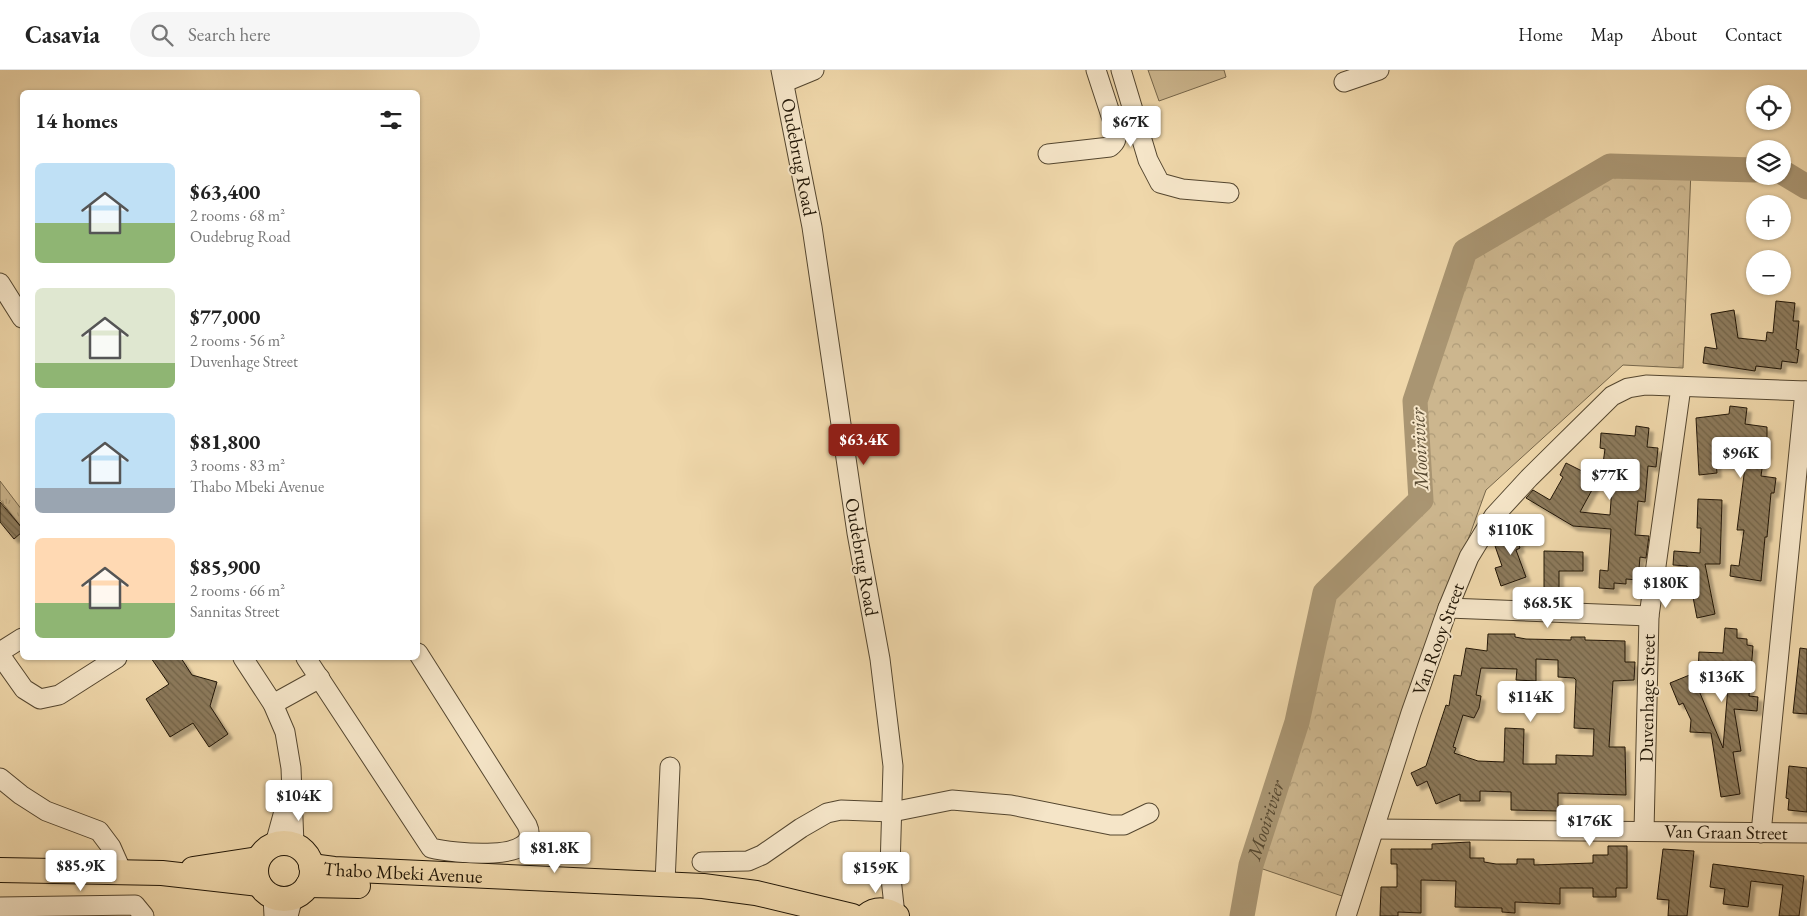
<!DOCTYPE html>
<meta charset="utf-8">
<style>
:root{--surface:#fff;--page:#f6f6f6;--text:#222;--muted:#767676;--line:#e0e0e0;--accent:#8f2418}
body{margin:0;font-family:"EB Garamond",serif;background:var(--page);color:var(--text);height:100vh;display:flex;flex-direction:column;font-size:19px;white-space:nowrap}
*{box-sizing:border-box;margin:0}
p{font-size:16px;color:var(--muted)}
.icon{flex:none;width:28px;height:28px;fill:none;stroke:currentColor;stroke-width:2;stroke-linecap:round;stroke-linejoin:round}
.map{position:relative;flex:1;overflow:hidden}
.sheet{position:absolute;left:20px;top:20px;width:400px;height:570px;display:flex;flex-direction:column;background:var(--surface);border-radius:8px;box-shadow:0 1px 4px #0004}
.sheet>*{flex:none}
.buttons{position:absolute;left:1746px;top:15px;display:grid;gap:10px}
.buttons a{display:grid;place-items:center;width:45px;height:45px;border-radius:50%;background:var(--surface);box-shadow:0 1px 4px #0004;font-size:25px}
.price{position:absolute;translate:-50% -42px;padding:0 11px;border-radius:5px;background:#fff;color:#222;font-size:16px;line-height:32px;filter:drop-shadow(0 1px 2px #0008)}
.price::after{content:'';position:absolute;left:50%;top:30px;width:15px;height:11px;margin-left:-8px;background:inherit;clip-path:polygon(0 0,100% 0,50% 100%)}
.price.selected{background:var(--accent);color:#fff}
ul{padding:0;list-style:none}
li{display:flex;align-items:center;gap:15px;height:125px;padding:0 15px}
li span{display:grid;place-items:center;flex:none;width:140px;height:100px;border-radius:8px;color:#555}
li>.icon{margin-inline-start:auto}
span .icon{width:60px;height:60px;fill:#fffc;stroke-width:1}
li b{font-size:21px}
h2{display:flex;justify-content:space-between;align-items:center;height:60px;padding:0 15px;font-size:21px}
header{display:flex;align-items:center;gap:30px;box-sizing:border-box;height:70px;padding:0 25px;background:var(--surface);border-bottom:1px solid var(--line)}
header strong{font-size:24px}
nav{display:flex;gap:28px;margin-inline-start:auto;font-size:18px}
.search{width:350px;height:45px;background:var(--page);display:flex;align-items:center;gap:12px;box-sizing:border-box;padding:0 18px;border-radius:28px;color:var(--muted);font-size:19px}
.map>svg:first-child{display:block}
.grass{fill:url(#grass-tufts);stroke:#76664a}
.forest{fill:url(#forest-crowns);stroke:#76664a}
.pitch{fill:#ccb68e;stroke:#76664a}
.lines{fill:none;stroke-linecap:round;stroke-linejoin:round}
.river{stroke:#a99572;stroke-width:25}
.building{fill:url(#building-back-hatch);stroke:#211606;fill-rule:evenodd;filter:url(#shadow)}
.minor-casing{stroke:#54462f;stroke-width:21}
.major-casing{stroke:#211606;stroke-width:26}
.minor{stroke:#f5e5c8;stroke-width:19}
.major{stroke:#efd7aa;stroke-width:24}
.labels{text-anchor:middle;dominant-baseline:central;stroke-width:4;stroke-linejoin:round;paint-order:stroke}
.street-label{font-size:19px;fill:#211606;stroke:#f5e5c8}
.water-label{font-size:20px;font-style:italic;fill:#574931;stroke:#f5e5c8}
</style>
<header>
<strong>Casavia</strong>
<div class="search"><svg class="icon" aria-label="search" viewBox="0 0 24 24"><circle cx="10" cy="10" r="6"/><path d="M15 15l6 6"/></svg>Search here</div>
<nav><a>Home</a><a>Map</a><a>About</a><a>Contact</a></nav>
</header>
<div class="map">
<svg width="1807" height="846" viewBox="0 0 1807 846">
<defs>
<pattern id="grass-tufts" width="24" height="20" patternUnits="userSpaceOnUse" patternTransform="scale(1.25)"><rect width="24" height="20" fill="#ccb68e"/><path d="M3 7l-1-3M5 7V3M7 7l1-3M15 17l-1-3M17 17v-4M19 17l1-3" fill="none" stroke="#af9c79"/></pattern>
<pattern id="forest-crowns" width="20" height="18" patternUnits="userSpaceOnUse" patternTransform="scale(1.25)"><rect width="20" height="18" fill="#ccb68e"/><path d="M2 6a3 3 0 1 1 6 0M12 15a3 3 0 1 1 6 0" fill="none" stroke="#af9c79"/></pattern>
<pattern id="building-back-hatch" width="6" height="6" patternUnits="userSpaceOnUse" patternTransform="scale(1.25)"><rect width="6" height="6" fill="#8c7a5b"/><path d="M-1 5l2 2M0 0l6 6M5-1l2 2" fill="none" stroke="#726349"/></pattern>
<filter id="shadow"><feDropShadow dx="4.5" dy="4.5" stdDeviation="1" flood-color="#0004"/></filter>
</defs>
<rect width="100%" height="100%" fill="#efd7aa"/>
<filter id="stains"><feTurbulence type="fractalNoise" baseFrequency=".004" numOctaves="4"/><feColorMatrix values="0 0 0 0 .2 0 0 0 0 .09 0 0 0 0 .02 0 0 0 .5 -.17"/></filter>
<radialGradient id="worn" r=".72"><stop offset=".6" stop-color="#630" stop-opacity="0"/><stop offset="1" stop-color="#630" stop-opacity=".3"/></radialGradient>
<!-- grass -->
<path class="grass" d="M0,411L22,440V458L0,430Z"/>
<!-- forest -->
<path class="forest" d="M1610,96L1691,100L1683,298L1623,295L1486,420L1386,697L1342,826L1251,795L1293,669L1325,523L1421,430L1415,331L1465,181Z"/>
<!-- pitch -->
<path class="pitch" d="M1148,0H1224L1226,7L1159,31Z"/>
<g class="lines">
<!-- river -->
<g class="river">
<path d="M1782,102L1807,117"/>
<path id="s1" d="M1242,846L1251,795L1297,652L1325,523L1421,430L1415,331L1465,181L1610,96L1755,100"/>
</g>
</g>
<!-- building -->
<g class="building">
<path d="M1776,231L1795,233L1793,251H1799L1796,279L1799,280L1797,293L1782,291L1781,299L1756,296L1755,301L1703,293L1705,277L1717,279L1711,244L1734,240L1738,268L1766,271L1767,262L1773,263Z"/>
<path d="M1730,336L1747,338L1745,354L1767,357V385H1764L1761,406L1776,408L1774,423H1771L1767,467H1765L1761,511L1730,506L1731,495L1739,496L1744,460H1737L1745,397L1716,392L1717,403L1699,405L1696,348L1729,344Z"/>
<path d="M1636,356L1649,358L1647,377L1658,378L1656,397L1648,396L1645,432L1638,431L1635,465L1649,466L1646,488L1640,487L1638,510L1626,509V514L1614,513V519L1599,518L1600,500L1608,501L1611,459L1573,456L1526,428L1533,420L1550,430L1563,407L1560,405L1566,393L1598,409L1580,442L1610,445L1612,416L1600,415L1605,379L1600,378L1601,363L1635,366Z"/>
<path d="M1698,429L1722,430L1720,494H1705L1715,544L1697,548L1687,496L1673,495L1674,481L1700,483L1701,458H1697Z"/>
<path d="M0,432L22,458V462L14,469L0,452Z"/>
<path d="M1520,449L1527,468L1518,472L1520,478L1516,480L1526,507L1501,516L1495,498L1502,496L1494,473L1514,466L1509,453Z"/>
<path d="M1544,481L1583,482V501H1559V522H1544Z"/>
<path d="M1725,558L1737,559V568L1747,569V575L1753,576L1749,626L1758,627L1757,641L1734,639L1741,681L1733,682L1740,724L1721,727L1711,663L1690,662L1691,650L1683,633L1679,635L1670,613L1692,604L1723,678L1729,604L1698,602L1699,582L1723,583Z"/>
<path d="M1488,564H1515V567L1526,569L1571,570V567H1585V570L1625,571V592H1635L1634,610L1613,611L1609,677H1625L1626,725L1558,723V741L1511,740V722L1480,721V731H1460V724L1436,734L1427,711L1417,716L1411,703L1426,696L1446,635L1449,636L1454,605L1461,606L1466,578L1487,581ZM1536,589L1558,590V607L1574,608L1576,610L1574,658L1594,659L1593,686L1556,685V694H1523L1524,659L1505,658L1504,692L1478,691L1454,683L1456,678L1453,677L1463,645L1474,648L1479,638L1481,626L1476,625L1481,598L1517,599L1516,610L1536,611Z"/>
<path d="M1800,578L1807,579V644L1793,643Z"/>
<path d="M151,588H181L192,605L217,612L210,636L228,664L209,677L193,653L170,667L146,629L169,614Z"/>
<path d="M1789,696L1807,698V742L1788,740L1789,729L1786,728Z"/>
<path d="M1470,772V788H1484V792L1496,794H1517V789H1534V795L1593,793V785H1608V776H1627V818H1616V827H1593V818H1560V834L1515,832V843L1502,842V838L1455,837L1456,811L1421,810V843L1398,842V846H1380L1381,817H1397V794H1391V779H1432V774Z"/>
<path d="M1663,779L1694,781L1687,846H1668L1669,830L1657,829Z"/>
<path d="M1713,794L1804,806L1799,846H1779L1783,815L1751,811L1748,837L1723,834L1725,819L1710,817Z"/>
</g>
<g class="lines">
<defs>
<g id="minor">
<path d="M781,0L812,157L857,463L880,589L893,696L890,799L895,845"/>
<path d="M1121,0L1148,90L1160,113L1182,119L1229,123"/>
<path d="M785,12L814,0"/>
<path d="M1344,12L1379,0"/>
<path d="M1048,84L1110,77C1116,72 1117,69 1116,61L1096,0"/>
<path d="M0,213L22,248"/>
<path d="M1448,538L1649,546"/>
<path d="M0,582L22,568"/>
<path d="M0,585L24,619L40,629L59,625L117,588"/>
<path d="M243,588L273,634L285,662L291,698L294,774"/>
<path d="M306,588L431,778C451,783 545,794 527,755L418,583"/>
<path d="M273,634L320,608"/>
<path d="M0,708L21,725L46,741L99,761L111,777L123,804"/>
<path d="M1374,759L1807,763"/>
<path d="M1644,761L1649,546L1681,317"/>
<path d="M1761,763L1805,321"/>
<path d="M275,774L286,734"/>
<path d="M702,792L748,791L762,785L801,758L827,743L841,740L892,742L952,730L1011,735L1111,755H1124L1149,743"/>
<path d="M665,813L670,697"/>
<path d="M273,827L274,846"/>
<path d="M0,837L135,835L144,846"/>
<path d="M288,846L293,827"/>
<path d="M1346,846L1411,643L1448,538L1469,487L1494,446L1529,408L1612,326L1628,318L1646,315L1807,321"/>
</g>
<g id="major">
<circle cx="284" cy="801" r="28"/>
<path id="s2" d="M311,796L334,799L703,816L756,823L852,846"/>
<path d="M193,799L258,789"/>
<path d="M0,800L162,803L259,814"/>
<path d="M308,815L358,816"/>
<path d="M866,846C876,838 887,839 897,846"/>
</g>
</defs>
<!-- minor casing -->
<use href="#minor" class="minor-casing"/>
<!-- major casing -->
<use href="#major" class="major-casing"/>
<!-- minor -->
<use href="#minor" class="minor"/>
<!-- major -->
<use href="#major" class="major"/>
</g>
<g class="labels">
<!-- street labels -->
<g class="street-label">
<text transform="translate(799 87) rotate(79)">Oudebrug Road</text>
<text transform="translate(862 487) rotate(80)">Oudebrug Road</text>
<text transform="translate(1438 569) rotate(-70)">Van Rooy Street</text>
<text transform="translate(1647 628) rotate(-89)">Duvenhage Street</text>
<text transform="translate(1726 762) rotate(1)">Van Graan Street</text>
<text stroke="none"><textPath href="#s2" startOffset="92">Thabo Mbeki Avenue</textPath></text>
</g>
<!-- water labels -->
<g class="water-label">
<text transform="translate(1419 379) rotate(-93)">Mooirivier</text>
<text stroke="none"><textPath href="#s1" startOffset="99">Mooirivier</textPath></text>
</g>
</g>
<rect width="100%" height="100%" filter="url(#stains)"/>
<rect width="100%" height="100%" fill="url(#worn)"/>
</svg>
<div class="buttons">
<a><svg class="icon" aria-label="locate" viewBox="0 0 24 24"><circle cx="12" cy="12" r="6"/><path d="M12 2v4M12 18v4M2 12h4M18 12h4"/></svg></a>
<a><svg class="icon" aria-label="layers" viewBox="0 0 24 24"><path d="M12 4l9 5-9 5-9-5zM3 14l9 5 9-5"/></svg></a>
<a>+</a>
<a>−</a>
</div>
<b class="price" style="left:1131px;top:78px">$67K</b>
<b class="price selected" style="left:864px;top:396px">$63.4K</b>
<b class="price" style="left:1741px;top:409px">$96K</b>
<b class="price" style="left:1610px;top:431px">$77K</b>
<b class="price" style="left:1511px;top:486px">$110K</b>
<b class="price" style="left:1666px;top:539px">$180K</b>
<b class="price" style="left:1548px;top:559px">$68.5K</b>
<b class="price" style="left:1722px;top:633px">$136K</b>
<b class="price" style="left:1531px;top:653px">$114K</b>
<b class="price" style="left:299px;top:752px">$104K</b>
<b class="price" style="left:1590px;top:777px">$176K</b>
<b class="price" style="left:555px;top:804px">$81.8K</b>
<b class="price" style="left:81px;top:822px">$85.9K</b>
<b class="price" style="left:876px;top:824px">$159K</b>
<section class="sheet">
<h2>14 homes<svg class="icon" aria-label="filters" viewBox="0 0 24 24"><path d="M4 7h16M4 17h16"/><circle cx="9" cy="7" r="2"/><circle cx="15" cy="17" r="2"/></svg></h2>
<ul>
<li><span style="background:linear-gradient(#bfe0f5 60%,#8fb573 0)"><svg class="icon" aria-label="home" viewBox="0 0 24 24"><path d="M3 11l9-7 9 7M6 9v11h12V9"/></svg></span><div><b>$63,400</b><p>2 rooms · 68 m²</p><p>Oudebrug Road</p></div></li>
<li><span style="background:linear-gradient(#dfe7d0 75%,#8fb573 0)"><svg class="icon" aria-label="home" viewBox="0 0 24 24"><path d="M3 11l9-7 9 7M6 9v11h12V9"/></svg></span><div><b>$77,000</b><p>2 rooms · 56 m²</p><p>Duvenhage Street</p></div></li>
<li><span style="background:linear-gradient(#bfe0f5 75%,#9aa5b1 0)"><svg class="icon" aria-label="home" viewBox="0 0 24 24"><path d="M3 11l9-7 9 7M6 9v11h12V9"/></svg></span><div><b>$81,800</b><p>3 rooms · 83 m²</p><p>Thabo Mbeki Avenue</p></div></li>
<li><span style="background:linear-gradient(#ffd9b3 65%,#8fb573 0)"><svg class="icon" aria-label="home" viewBox="0 0 24 24"><path d="M3 11l9-7 9 7M6 9v11h12V9"/></svg></span><div><b>$85,900</b><p>2 rooms · 66 m²</p><p>Sannitas Street</p></div></li>
</ul>
</section>
</div>
